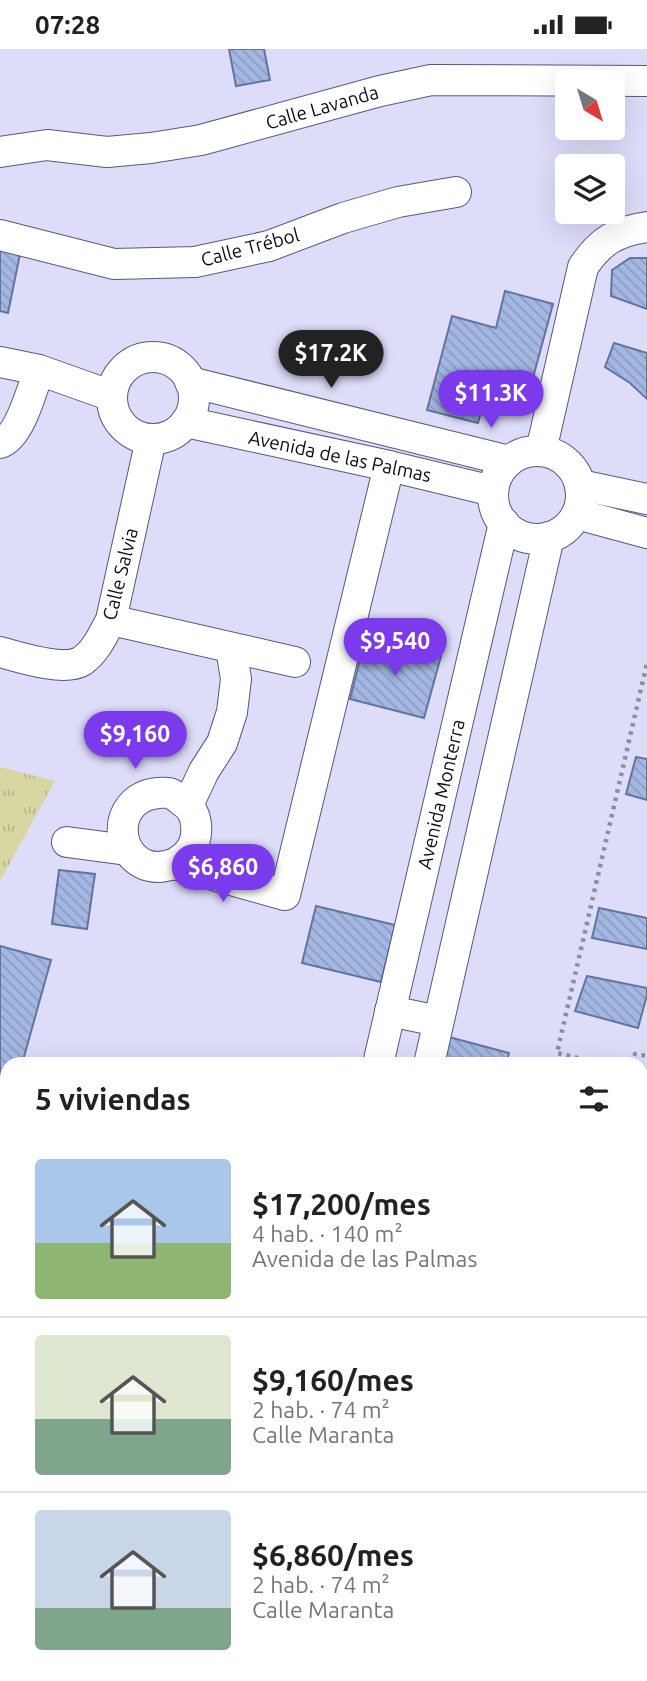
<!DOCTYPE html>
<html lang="es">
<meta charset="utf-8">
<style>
:root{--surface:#fff;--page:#f6f6f6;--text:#222;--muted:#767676;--line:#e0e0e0;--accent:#7c3aed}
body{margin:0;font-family:Ubuntu,sans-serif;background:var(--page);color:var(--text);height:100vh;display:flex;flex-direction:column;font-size:26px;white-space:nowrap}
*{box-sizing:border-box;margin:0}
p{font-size:23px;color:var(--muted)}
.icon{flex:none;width:38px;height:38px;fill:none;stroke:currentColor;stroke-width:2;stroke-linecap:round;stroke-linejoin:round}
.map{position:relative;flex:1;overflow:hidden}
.side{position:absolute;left:0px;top:1008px;width:648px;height:625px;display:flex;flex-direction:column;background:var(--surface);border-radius:21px 21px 0 0;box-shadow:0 7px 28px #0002}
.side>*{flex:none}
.needle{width:46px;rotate:142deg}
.buttons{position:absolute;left:555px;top:21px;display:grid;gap:14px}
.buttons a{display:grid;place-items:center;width:70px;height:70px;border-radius:7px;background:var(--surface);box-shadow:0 7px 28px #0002;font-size:35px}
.price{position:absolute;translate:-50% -60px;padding:0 16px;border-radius:24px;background:var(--accent);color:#fff;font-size:23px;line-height:46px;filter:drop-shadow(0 2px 4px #0008)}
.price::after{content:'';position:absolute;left:50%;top:42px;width:21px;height:16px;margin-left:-10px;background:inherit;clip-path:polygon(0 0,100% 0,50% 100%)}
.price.selected{background:#222;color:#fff}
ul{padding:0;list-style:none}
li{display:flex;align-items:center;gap:21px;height:175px;padding:0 35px}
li+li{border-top:2px solid var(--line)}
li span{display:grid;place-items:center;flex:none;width:196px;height:140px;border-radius:7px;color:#555}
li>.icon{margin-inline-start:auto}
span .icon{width:84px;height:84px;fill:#fffc;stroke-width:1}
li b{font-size:30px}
h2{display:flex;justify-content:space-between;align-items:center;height:84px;padding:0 35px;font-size:30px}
.status{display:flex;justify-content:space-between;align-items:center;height:49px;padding:0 35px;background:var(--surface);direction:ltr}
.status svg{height:19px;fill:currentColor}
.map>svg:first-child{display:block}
.grass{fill:url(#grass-tufts)}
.building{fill:url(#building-back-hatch);stroke:#63759d;stroke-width:2}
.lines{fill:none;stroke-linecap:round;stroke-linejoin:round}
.street-casing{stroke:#585780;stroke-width:32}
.secondary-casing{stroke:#585780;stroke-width:41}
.path{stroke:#8c8ca4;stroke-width:4.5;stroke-dasharray:3.5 5;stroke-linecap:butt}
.street{stroke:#fff;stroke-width:30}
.secondary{stroke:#fee6f3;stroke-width:38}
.labels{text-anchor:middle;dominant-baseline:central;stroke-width:7;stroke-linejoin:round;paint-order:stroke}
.street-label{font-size:19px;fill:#0c0b1b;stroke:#fff}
</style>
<div class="status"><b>07:28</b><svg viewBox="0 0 49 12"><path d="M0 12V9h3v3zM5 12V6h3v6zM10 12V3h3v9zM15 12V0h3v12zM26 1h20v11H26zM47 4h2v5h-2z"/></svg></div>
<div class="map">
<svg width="647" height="1632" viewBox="0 0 647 1632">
<defs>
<pattern id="grass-tufts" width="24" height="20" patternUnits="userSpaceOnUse" patternTransform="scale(1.75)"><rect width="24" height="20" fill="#d8d6a1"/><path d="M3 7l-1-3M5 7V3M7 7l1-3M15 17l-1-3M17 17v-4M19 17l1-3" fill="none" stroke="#b8b68a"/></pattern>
<pattern id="building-back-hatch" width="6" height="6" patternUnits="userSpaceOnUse" patternTransform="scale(1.75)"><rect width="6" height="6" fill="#a3b7e2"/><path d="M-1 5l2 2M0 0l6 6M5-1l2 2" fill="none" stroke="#8b9cc1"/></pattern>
</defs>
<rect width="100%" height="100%" fill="#ddddfa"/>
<!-- grass -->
<path class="grass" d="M0,718L55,732L0,832Z"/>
<!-- building -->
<g class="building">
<path d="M229,0H264L270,31L236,37Z"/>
<path d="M0,201L20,205L8,264L0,262Z"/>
<path d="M630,209H647V260L611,247L612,221Z"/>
<path d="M505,242L553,255L525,358L485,348L478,374L427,361L452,267L496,279Z"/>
<path d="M614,294L647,304V350L630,334L605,318Z"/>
<path d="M365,591L441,607L424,669L350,650Z"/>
<path d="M636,708L647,710V751L626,745Z"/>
<path d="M59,821L95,825L87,880L52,875Z"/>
<path d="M316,857L395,876L381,933L302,914Z"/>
<path d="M599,859L647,869V900L592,889Z"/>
<path d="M0,897L51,911L22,1015H7V1038L0,1036Z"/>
<path d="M587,927L647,939V946L638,979L575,962Z"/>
<path d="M449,988L509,1004L506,1015H441Z"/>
<path d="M640,1350L647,1351V1459L640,1467Z"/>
<path d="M412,1626H461L463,1632H417Z"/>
</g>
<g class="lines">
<defs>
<g id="street">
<path d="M0,103L47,96L107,103L151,99L201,91L380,42L431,31L647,32"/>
<path d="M0,186L114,215L195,213L269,197L343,169L398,153L456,143"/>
<circle cx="153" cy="349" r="41"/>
<path d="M0,313L39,321L112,347"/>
<path d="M190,333L509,412"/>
<path d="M186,373L389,417L493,442"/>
<path d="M0,394C20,388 32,340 39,321"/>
<path d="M541,402L583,218C600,192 617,182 647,178"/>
<circle cx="537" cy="446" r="44"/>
<path d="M580,436L647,450"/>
<path d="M577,465L647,484"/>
<path d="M111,571L295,613"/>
<path d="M0,603C19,608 64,623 82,612C96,602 103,586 111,571L151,390"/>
<path d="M188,756L204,722L222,694L232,663L236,630L231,599"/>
<path d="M67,793L127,801"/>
<path d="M174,815C178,812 184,809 187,805C200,792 200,763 183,753C179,750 174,745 169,744C167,743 161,744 158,744C108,749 114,817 158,818C163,818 169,816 174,815L285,846L389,417"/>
<path d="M390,962L438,972"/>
<path d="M378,1015L504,474"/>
<path d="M429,1015L549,488"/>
<path d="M0,1199L7,1193"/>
<path d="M0,1353L7,1361"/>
<path d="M0,1450L7,1456"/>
<path d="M0,1537L7,1531"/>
<path d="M298,1626L300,1632"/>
</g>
<g id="secondary">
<path d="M0,1076L7,1077"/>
<path d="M0,1155L7,1157"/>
<path d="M640,1229L647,1231"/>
<path d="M640,1296L647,1298"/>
<path d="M480,1626L482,1632"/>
<path d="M571,1626L573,1632"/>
</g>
</defs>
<!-- street casing -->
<use href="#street" class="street-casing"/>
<!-- secondary casing -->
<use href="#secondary" class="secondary-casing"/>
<!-- path -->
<g class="path">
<path d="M603,1015L557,1004L647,614"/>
<path d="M632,1015L635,1005L647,1007"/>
<path d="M640,1024L647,1025"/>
</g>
<!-- street -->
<use href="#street" class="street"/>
<!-- secondary -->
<use href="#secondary" class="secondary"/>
</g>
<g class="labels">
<!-- street labels -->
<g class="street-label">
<text transform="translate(322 58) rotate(-16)">Calle Lavanda</text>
<text transform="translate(250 198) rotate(-15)">Calle Trébol</text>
<text transform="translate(340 407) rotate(12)">Avenida de las Palmas</text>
<text transform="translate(120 525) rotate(-76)">Calle Salvia</text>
<text transform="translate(441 745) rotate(-77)">Avenida Monterra</text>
</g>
</g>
</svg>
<div class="buttons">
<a><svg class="needle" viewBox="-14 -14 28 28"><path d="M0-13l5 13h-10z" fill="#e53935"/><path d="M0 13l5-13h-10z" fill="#767676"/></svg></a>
<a><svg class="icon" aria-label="layers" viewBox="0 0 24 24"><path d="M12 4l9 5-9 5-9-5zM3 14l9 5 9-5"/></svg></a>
</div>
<b class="price selected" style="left:331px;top:341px">$17.2K</b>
<b class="price" style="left:491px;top:381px">$11.3K</b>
<b class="price" style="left:395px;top:629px">$9,540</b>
<b class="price" style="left:135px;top:722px">$9,160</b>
<b class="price" style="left:223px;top:855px">$6,860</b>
<section class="side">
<h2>5 viviendas<svg class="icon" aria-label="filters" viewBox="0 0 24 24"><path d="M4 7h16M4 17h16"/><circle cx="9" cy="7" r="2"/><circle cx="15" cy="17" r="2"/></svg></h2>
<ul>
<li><span style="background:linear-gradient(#a9c7e8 60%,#8fb573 0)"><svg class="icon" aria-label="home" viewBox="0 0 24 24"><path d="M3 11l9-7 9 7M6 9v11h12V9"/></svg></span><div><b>$17,200/mes</b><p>4 hab. · 140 m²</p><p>Avenida de las Palmas</p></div></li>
<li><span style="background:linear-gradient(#dfe7d0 60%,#7fa58c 0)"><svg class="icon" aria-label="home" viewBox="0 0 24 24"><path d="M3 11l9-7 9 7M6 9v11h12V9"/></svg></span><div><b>$9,160/mes</b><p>2 hab. · 74 m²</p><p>Calle Maranta</p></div></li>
<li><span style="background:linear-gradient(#c9d6e8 70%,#7fa58c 0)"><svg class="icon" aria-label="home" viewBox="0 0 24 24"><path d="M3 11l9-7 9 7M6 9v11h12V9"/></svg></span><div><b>$6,860/mes</b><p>2 hab. · 74 m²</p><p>Calle Maranta</p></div></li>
</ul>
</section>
</div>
